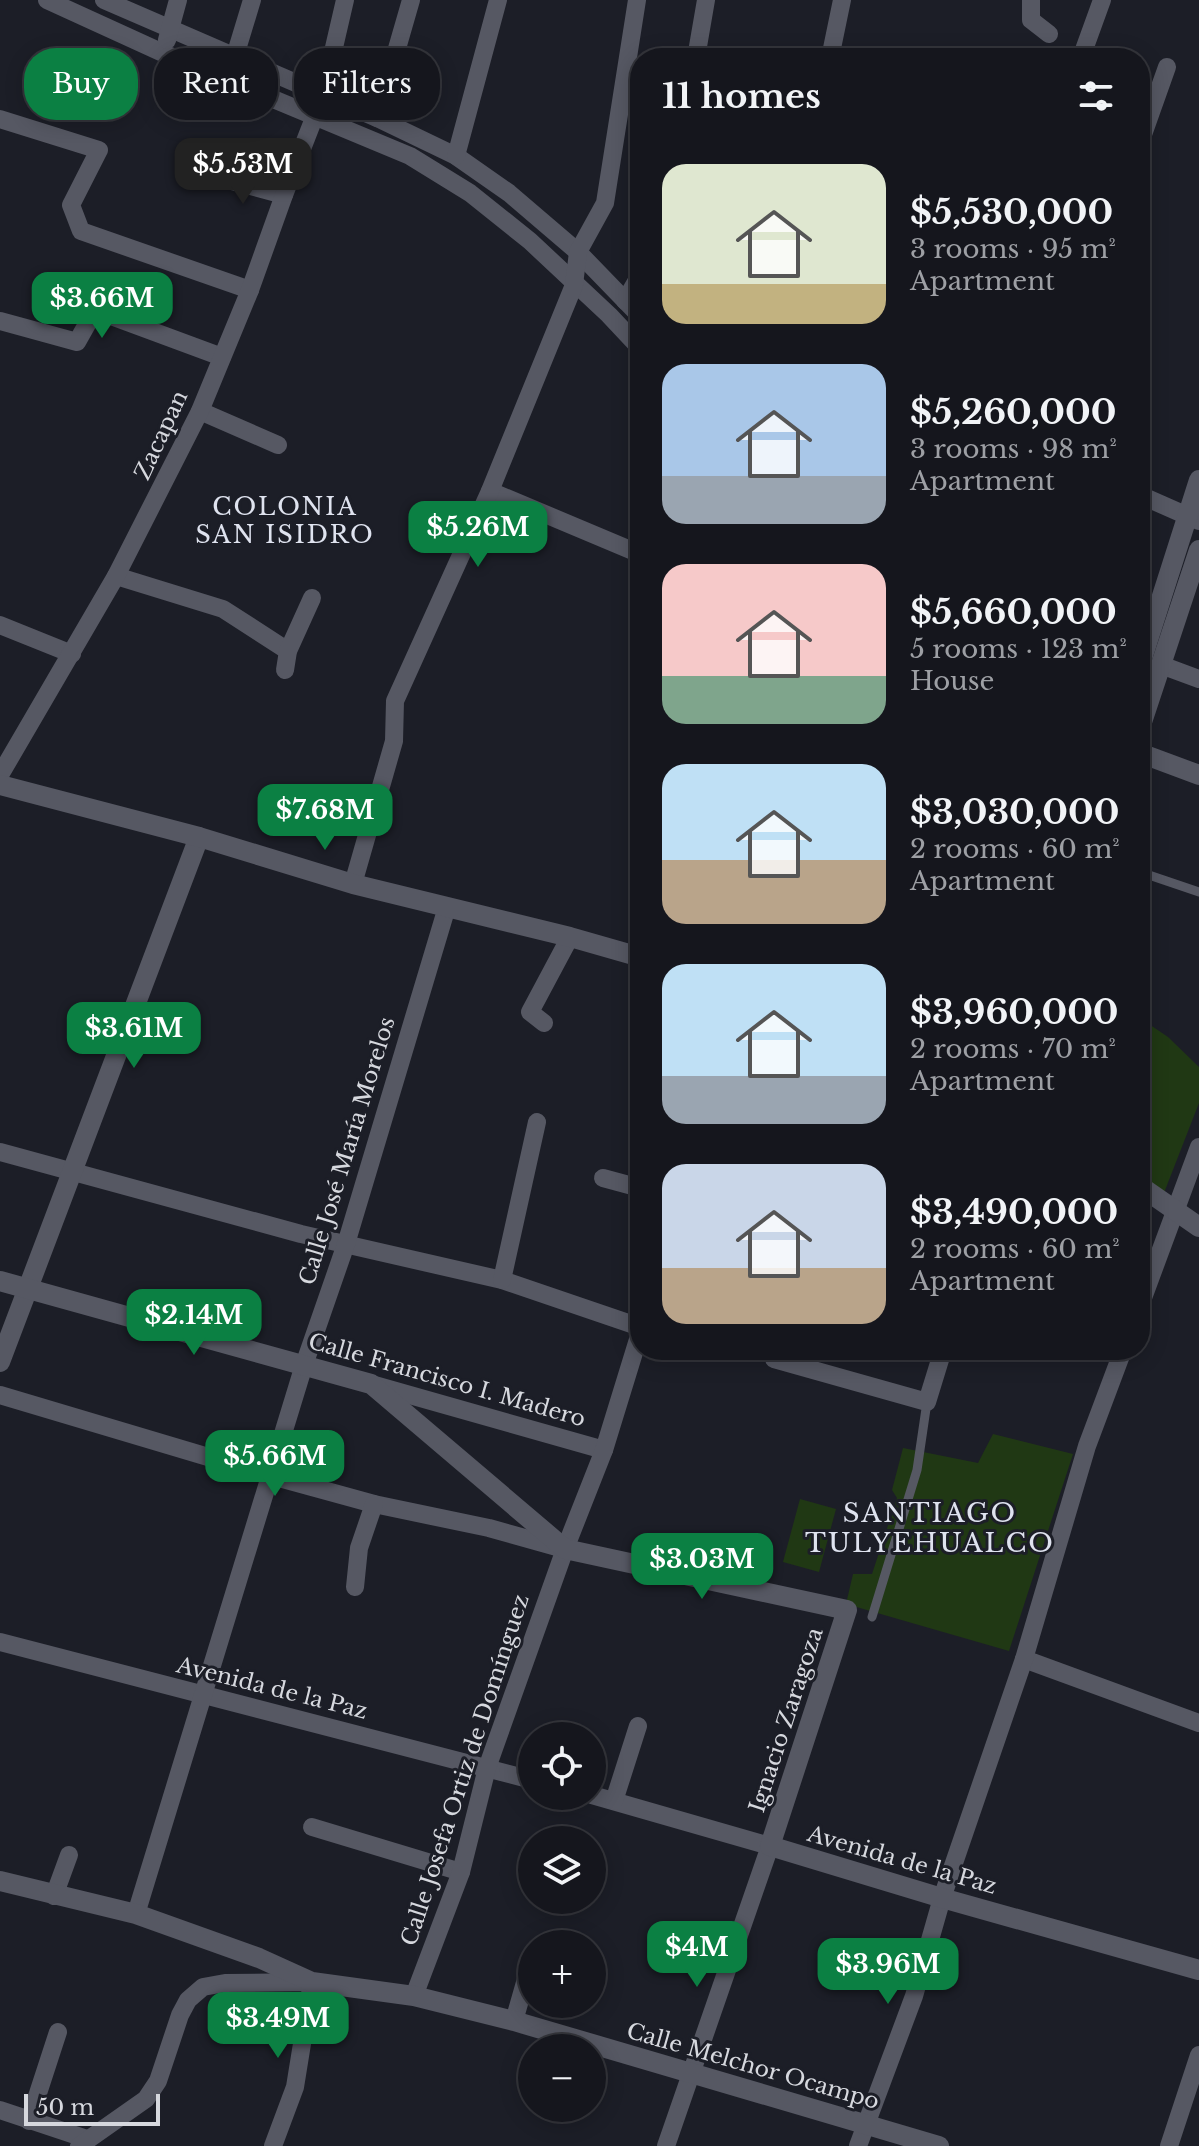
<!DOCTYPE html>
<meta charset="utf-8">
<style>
:root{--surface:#15161d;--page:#1e1f26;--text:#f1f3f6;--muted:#9d9fa4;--line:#34353b;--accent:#0b8043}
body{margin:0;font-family:"Libre Baskerville",serif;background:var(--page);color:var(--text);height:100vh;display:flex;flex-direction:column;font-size:30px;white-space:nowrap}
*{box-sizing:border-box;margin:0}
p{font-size:26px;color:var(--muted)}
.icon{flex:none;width:44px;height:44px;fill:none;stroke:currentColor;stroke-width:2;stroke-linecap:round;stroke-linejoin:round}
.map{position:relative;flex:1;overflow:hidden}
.details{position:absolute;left:630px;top:48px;width:520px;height:1312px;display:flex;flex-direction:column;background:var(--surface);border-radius:32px;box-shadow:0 4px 20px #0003,0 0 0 2px var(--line)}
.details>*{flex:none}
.banner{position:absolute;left:24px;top:48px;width:486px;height:72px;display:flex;gap:16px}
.controls{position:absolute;left:518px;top:1722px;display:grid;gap:16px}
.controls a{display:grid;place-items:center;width:88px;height:88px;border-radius:50%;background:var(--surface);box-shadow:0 4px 20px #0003,0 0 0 2px var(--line);font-size:40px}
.scale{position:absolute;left:24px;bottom:20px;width:136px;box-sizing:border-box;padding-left:8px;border:4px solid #d6d8de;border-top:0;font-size:22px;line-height:28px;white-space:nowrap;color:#d6d8de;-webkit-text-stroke:6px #1c1e27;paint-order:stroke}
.price{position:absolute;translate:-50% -68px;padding:0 18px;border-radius:16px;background:var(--accent);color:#fff;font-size:26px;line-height:52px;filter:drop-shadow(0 2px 4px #0008)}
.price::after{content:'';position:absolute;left:50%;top:48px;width:24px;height:18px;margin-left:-12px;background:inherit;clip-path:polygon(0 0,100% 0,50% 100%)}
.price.on{background:#222;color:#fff}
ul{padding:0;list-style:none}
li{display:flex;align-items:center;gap:24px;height:200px;padding:0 32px}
li span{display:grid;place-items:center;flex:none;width:224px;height:160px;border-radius:24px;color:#555}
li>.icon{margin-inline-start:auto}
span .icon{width:96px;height:96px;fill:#fffc;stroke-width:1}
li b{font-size:34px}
h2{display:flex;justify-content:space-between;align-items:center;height:96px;padding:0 32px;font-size:34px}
.chip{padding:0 28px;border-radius:32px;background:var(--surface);box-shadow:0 4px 20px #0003,0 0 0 2px var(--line);font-size:28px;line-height:72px}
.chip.on{background:var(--accent);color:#fff}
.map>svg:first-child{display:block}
.green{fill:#203814}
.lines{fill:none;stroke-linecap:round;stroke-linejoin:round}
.service{stroke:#565863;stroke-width:9}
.minor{stroke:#565863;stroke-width:18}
.tertiary{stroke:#565863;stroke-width:20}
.secondary{stroke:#565863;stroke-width:20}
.labels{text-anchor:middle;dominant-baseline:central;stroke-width:6;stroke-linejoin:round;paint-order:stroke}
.street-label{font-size:22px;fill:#d6d8de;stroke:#1c1e27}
.neighbourhood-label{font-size:24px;letter-spacing:2px;fill:#dfe3ef;stroke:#1c1e27}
.quarter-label{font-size:26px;letter-spacing:2px;fill:#dfe3ef;stroke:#1c1e27}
</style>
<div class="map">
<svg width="1199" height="2146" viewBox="0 0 1199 2146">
<rect width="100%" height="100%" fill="#1c1e27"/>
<!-- green -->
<g class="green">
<path d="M1140,1018L1168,1037L1199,1067V1103L1162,1198L1140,1182Z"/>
<path d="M993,1434L1073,1454L1009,1651L846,1604L853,1574H872L897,1498L892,1490L903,1448L978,1463Z"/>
<path d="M800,1499L836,1509L819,1572L783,1562Z"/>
</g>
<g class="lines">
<!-- service -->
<g class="service">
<path d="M1140,872L1199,892"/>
<path d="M872,1617L917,1470L927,1402"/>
</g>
<!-- minor -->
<g class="minor">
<path d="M47,0L163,53L410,156L470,193L530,241L609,315L640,348"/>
<path d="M104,0L377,118L456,156L509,193L578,252L640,316"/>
<path d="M1031,0V20L1049,34"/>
<path d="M167,40L178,0"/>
<path d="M235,56L252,0"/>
<path d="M696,58L706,0"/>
<path d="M830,58L842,0"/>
<path d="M1081,58L1102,0"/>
<path d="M377,118L411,0"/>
<path d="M0,119L99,150L71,205L81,231L250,290"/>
<path d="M1140,143L1167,67"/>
<path d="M456,156L498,0"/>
<path d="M213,176L284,195"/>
<path d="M625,301L640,275"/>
<path d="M0,321L77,342L95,310L222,357"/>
<path d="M200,411L278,445"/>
<path d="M490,491L640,554"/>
<path d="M1140,495L1199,521"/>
<path d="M116,576L223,609L288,651"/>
<path d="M0,625L72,654"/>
<path d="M1161,665L1199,679"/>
<path d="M285,670L288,651L312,598"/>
<path d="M0,775L116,576L200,411L250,290L284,195L323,95L345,0"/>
<path d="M638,788H640"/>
<path d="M353,884L394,741L395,701L490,491L574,285L578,252L605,203L637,0"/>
<path d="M544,1023L530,1012L570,937"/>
<path d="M0,1152L301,1234L502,1280L640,1327"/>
<path d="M603,1178L640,1188"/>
<path d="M502,1280L537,1122"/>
<path d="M1140,1306L1199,1147"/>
<path d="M774,1359L927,1402L943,1350"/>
<path d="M371,1384L604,1450"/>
<path d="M0,1395L272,1476L374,1504L489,1528L564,1549"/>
<path d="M355,1587L359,1548L374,1504"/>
<path d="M0,1642L532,1780"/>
<path d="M1024,1659L1199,1723"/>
<path d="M592,1795L770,1846L666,2146"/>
<path d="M614,1801L638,1726"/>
<path d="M312,1827L461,1872"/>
<path d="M54,1896L69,1855"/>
<path d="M136,1914L304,1365L346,1244L447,907"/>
<path d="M414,1996L461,1872L487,1768L565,1549L604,1450L640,1333"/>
<path d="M514,2021L532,1958"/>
<path d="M0,2110L87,2139"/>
<path d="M29,2121L58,2032"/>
<path d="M79,2146L146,2099L158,2081L180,2015L188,2000L203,1987L225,1983L312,1982L295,2087L273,2146"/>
<path d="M858,2146L914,1996L942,1898L1024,1659L1087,1446L1123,1350"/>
<path d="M1169,2146L1199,2055"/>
</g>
<!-- tertiary -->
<g class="tertiary">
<path d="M1140,753L1199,775"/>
<path d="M0,1362L199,837"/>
<path d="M0,1881L136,1914L259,1958L312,1982L414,1996L514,2021L939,2146"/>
</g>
<!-- secondary -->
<g class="secondary">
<path d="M1140,665L1199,480"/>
<path d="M1140,728L1199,550"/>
<path d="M0,785L199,837L353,884L570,937L640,957"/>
<path d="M1140,1186L1199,1227"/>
<path d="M0,1281L371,1384L565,1549L847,1610L770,1846L942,1898L1199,1970"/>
</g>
</g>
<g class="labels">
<!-- street labels -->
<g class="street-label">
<text transform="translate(161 435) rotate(-65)">Zacapan</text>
<text transform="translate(347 1151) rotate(-73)">Calle José María Morelos</text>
<text transform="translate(447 1380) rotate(16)">Calle Francisco I. Madero</text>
<text transform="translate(272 1688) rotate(14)">Avenida de la Paz</text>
<text transform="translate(786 1720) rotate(-72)">Ignacio Zaragoza</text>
<text transform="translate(465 1770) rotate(-72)">Calle Josefa Ortiz de Domínguez</text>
<text transform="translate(902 1860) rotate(16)">Avenida de la Paz</text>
<text transform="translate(753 2066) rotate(16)">Calle Melchor Ocampo</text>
</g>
<!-- neighbourhood labels -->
<g class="neighbourhood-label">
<text x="285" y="506">COLONIA<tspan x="285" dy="28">SAN ISIDRO</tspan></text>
</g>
<!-- quarter labels -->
<g class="quarter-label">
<text x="930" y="1513">SANTIAGO<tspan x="930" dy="30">TULYEHUALCO</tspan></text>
</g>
</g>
</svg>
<div class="controls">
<a><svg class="icon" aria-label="locate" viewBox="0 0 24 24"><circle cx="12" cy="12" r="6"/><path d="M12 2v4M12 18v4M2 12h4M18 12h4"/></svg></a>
<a><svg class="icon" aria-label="layers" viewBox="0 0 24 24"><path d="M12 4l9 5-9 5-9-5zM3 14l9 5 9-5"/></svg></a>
<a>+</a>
<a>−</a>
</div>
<div class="scale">50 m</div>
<b class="price on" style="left:243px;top:206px">$5.53M</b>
<b class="price" style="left:102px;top:340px">$3.66M</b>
<b class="price" style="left:478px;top:569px">$5.26M</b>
<b class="price" style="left:325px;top:852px">$7.68M</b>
<b class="price" style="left:134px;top:1070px">$3.61M</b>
<b class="price" style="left:194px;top:1357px">$2.14M</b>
<b class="price" style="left:275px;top:1498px">$5.66M</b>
<b class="price" style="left:702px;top:1601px">$3.03M</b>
<b class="price" style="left:697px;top:1989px">$4M</b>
<b class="price" style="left:888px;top:2006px">$3.96M</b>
<b class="price" style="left:278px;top:2060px">$3.49M</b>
<div class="banner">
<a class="chip on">Buy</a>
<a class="chip">Rent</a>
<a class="chip">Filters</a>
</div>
<section class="details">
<h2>11 homes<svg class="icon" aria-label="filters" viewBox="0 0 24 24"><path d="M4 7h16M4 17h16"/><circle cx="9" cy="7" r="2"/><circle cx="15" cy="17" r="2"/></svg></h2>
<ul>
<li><span style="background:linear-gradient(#dfe7d0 75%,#c2b280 0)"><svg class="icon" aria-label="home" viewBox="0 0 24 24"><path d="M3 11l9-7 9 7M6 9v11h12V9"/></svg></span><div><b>$5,530,000</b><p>3 rooms · 95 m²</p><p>Apartment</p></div></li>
<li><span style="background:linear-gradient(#a9c7e8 70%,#9aa5b1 0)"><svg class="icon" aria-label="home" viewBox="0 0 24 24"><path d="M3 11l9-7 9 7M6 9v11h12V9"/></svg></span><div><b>$5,260,000</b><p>3 rooms · 98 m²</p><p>Apartment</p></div></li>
<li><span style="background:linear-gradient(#f6c9c9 70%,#7fa58c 0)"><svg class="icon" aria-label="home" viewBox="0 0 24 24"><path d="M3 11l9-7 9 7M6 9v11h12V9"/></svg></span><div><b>$5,660,000</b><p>5 rooms · 123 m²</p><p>House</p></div></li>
<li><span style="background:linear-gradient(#bfe0f5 60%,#b9a48a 0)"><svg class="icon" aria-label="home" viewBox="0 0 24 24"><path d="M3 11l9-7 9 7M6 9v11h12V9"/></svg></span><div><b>$3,030,000</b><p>2 rooms · 60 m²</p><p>Apartment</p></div></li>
<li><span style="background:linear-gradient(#bfe0f5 70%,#9aa5b1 0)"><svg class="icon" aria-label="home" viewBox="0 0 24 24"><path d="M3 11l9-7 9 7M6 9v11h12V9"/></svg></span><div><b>$3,960,000</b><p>2 rooms · 70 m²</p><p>Apartment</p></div></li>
<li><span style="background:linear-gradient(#c9d6e8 65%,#b9a48a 0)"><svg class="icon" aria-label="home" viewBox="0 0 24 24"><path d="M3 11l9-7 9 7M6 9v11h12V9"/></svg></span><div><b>$3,490,000</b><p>2 rooms · 60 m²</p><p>Apartment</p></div></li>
</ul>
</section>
</div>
